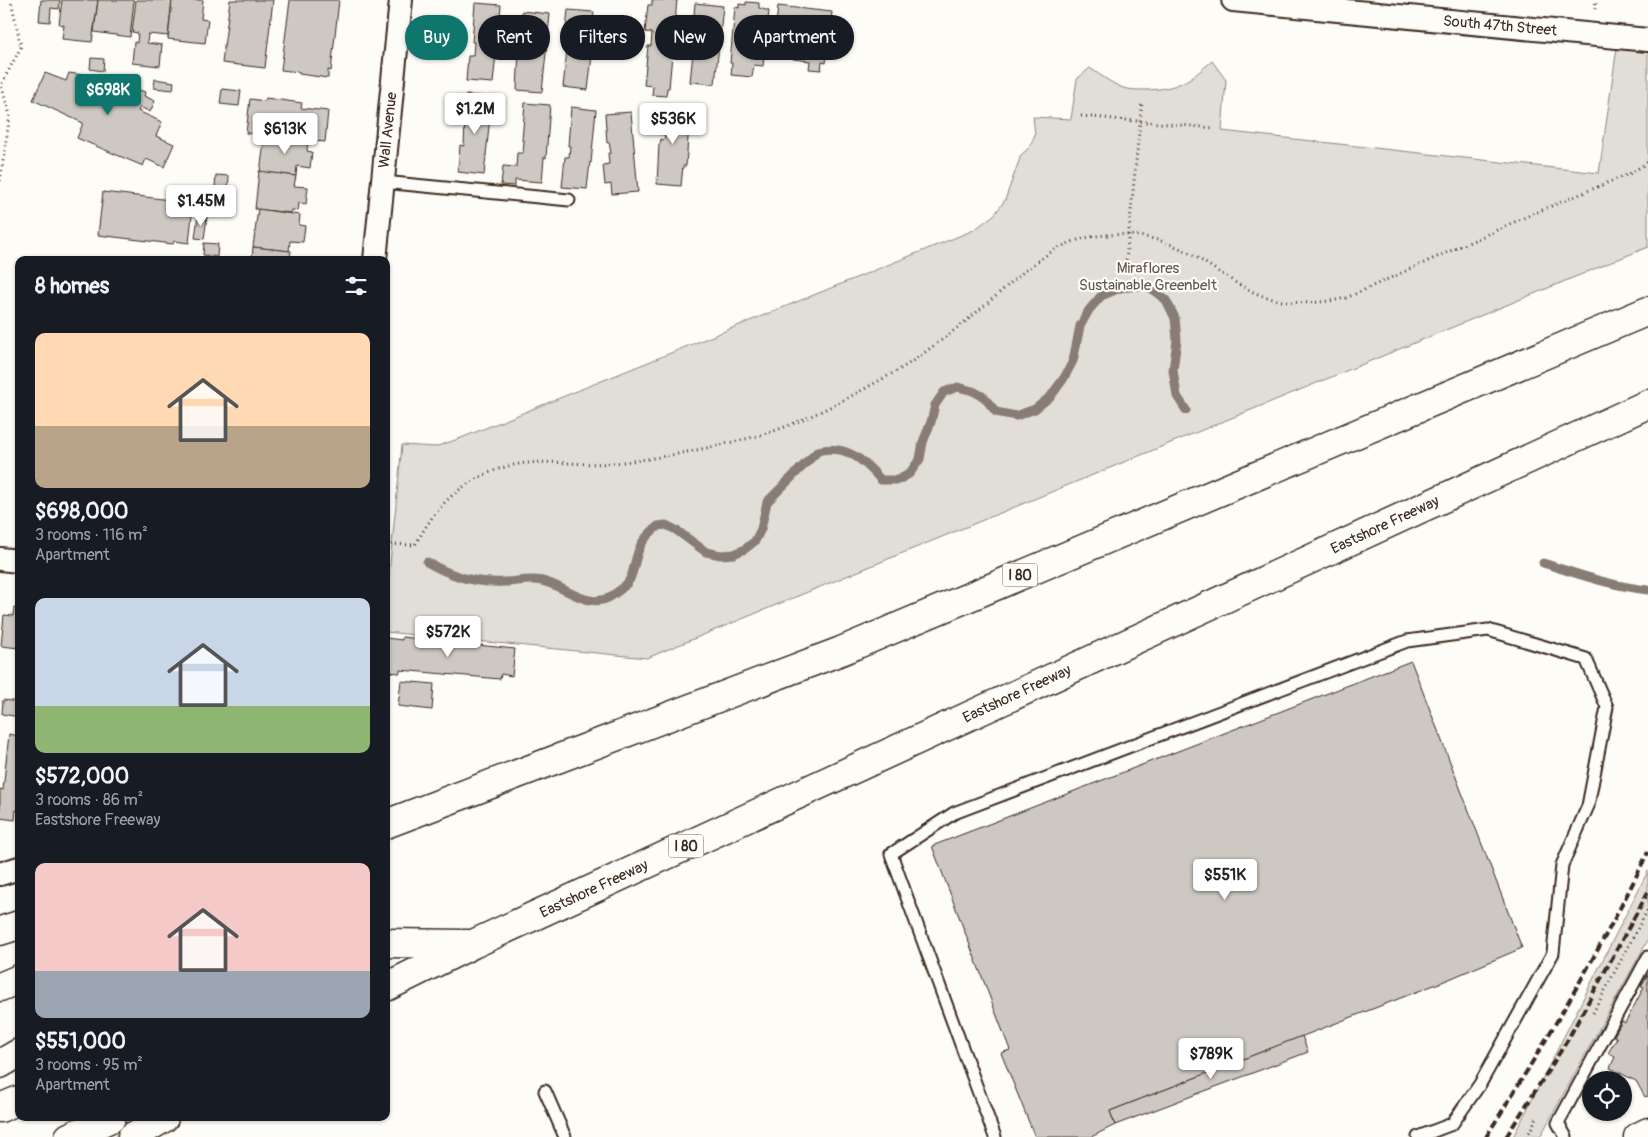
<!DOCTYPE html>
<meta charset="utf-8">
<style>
:root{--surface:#171b24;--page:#20242c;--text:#f1f3f6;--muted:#9ea1a6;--accent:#0f766e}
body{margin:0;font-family:Pangolin,sans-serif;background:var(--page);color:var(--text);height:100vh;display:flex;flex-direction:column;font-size:19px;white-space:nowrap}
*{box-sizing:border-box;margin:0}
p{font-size:16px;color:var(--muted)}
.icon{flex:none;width:28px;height:28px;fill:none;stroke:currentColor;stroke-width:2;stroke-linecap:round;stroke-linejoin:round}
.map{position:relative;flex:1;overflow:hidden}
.drawer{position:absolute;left:15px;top:256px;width:375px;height:865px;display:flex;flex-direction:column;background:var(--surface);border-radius:10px;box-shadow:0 1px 4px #0004}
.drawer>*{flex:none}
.guide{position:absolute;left:405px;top:15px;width:475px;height:45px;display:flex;gap:10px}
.buttons{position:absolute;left:1582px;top:1071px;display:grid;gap:10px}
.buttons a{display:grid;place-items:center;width:50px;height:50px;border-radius:50%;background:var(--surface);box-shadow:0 1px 4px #0004;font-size:25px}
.price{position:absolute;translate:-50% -42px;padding:0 11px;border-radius:5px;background:#fff;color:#222;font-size:16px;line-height:32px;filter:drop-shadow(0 1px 2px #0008)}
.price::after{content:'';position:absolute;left:50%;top:30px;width:15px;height:11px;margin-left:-8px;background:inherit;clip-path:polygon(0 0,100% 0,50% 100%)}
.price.current{background:var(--accent);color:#fff}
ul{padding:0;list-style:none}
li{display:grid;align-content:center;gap:10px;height:265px;padding:0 20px}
li span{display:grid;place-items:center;height:155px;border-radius:10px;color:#555}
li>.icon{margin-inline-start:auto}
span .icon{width:90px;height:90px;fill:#fffc;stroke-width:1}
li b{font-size:21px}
h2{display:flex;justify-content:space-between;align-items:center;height:60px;padding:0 20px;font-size:21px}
.chip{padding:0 18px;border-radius:22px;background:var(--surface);box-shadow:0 1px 4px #0004;font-size:18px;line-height:45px}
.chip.current{background:var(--accent);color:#fff}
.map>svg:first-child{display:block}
.green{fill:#e1ded7;stroke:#8e847a}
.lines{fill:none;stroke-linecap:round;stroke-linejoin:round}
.stream{stroke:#887d74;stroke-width:9}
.building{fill:#cdc8c2;stroke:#3b2a1e}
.lane-casing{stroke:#3b2a1e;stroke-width:15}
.street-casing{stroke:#3b2a1e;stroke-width:26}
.primary-casing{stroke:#3b2a1e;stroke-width:31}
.highway-casing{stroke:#3b2a1e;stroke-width:31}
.path{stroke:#3b2a1e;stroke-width:3;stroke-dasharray:1 4;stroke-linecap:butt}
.lane{stroke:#fdfcf7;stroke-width:11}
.street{stroke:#fdfcf7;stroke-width:22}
.primary{stroke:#fdfcf7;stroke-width:28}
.highway{stroke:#fdfcf7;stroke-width:28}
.rail{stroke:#3b2a1e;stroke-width:4;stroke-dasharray:8 4;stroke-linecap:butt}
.labels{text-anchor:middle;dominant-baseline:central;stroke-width:4.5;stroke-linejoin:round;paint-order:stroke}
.shield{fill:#fdfcf7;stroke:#75695f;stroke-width:1}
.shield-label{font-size:14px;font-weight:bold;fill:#3b2a1e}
.street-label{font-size:15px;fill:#3b2a1e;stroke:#fdfcf7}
.park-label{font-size:15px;fill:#64574c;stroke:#fdfcf7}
</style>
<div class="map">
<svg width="1648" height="1137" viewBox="0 0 1648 1137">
<rect width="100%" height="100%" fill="#fdfcf7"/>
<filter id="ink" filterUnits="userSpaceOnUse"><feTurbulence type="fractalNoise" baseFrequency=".02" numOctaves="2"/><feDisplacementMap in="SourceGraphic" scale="10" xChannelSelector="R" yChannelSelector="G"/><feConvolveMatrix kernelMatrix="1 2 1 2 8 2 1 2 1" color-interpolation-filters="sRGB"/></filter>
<g filter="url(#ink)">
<!-- green -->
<g class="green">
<path d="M1617,47L1648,49V247L647,658L386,632V603L402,445L435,447L461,438L974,230L995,214L1005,200L1021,155L1030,147L1035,134L1033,117L1071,119L1077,79L1090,68C1100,75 1111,83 1123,88C1130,90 1139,90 1146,90C1177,89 1189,81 1212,61L1226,80L1222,131L1599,173Z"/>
<path d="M1648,871V940L1540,1137H1513Z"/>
</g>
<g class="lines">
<!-- stream -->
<g class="stream">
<path d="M427,562C451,576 475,584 504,582C516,582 529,578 542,581C566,586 589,612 613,595C619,591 627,585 630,579C635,569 635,554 642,543C646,536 652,531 658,526L666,525L676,530L706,552L721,555L734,554L745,549L755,541L761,529L767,502L818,451C846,444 864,460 881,480H898L909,474L920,459L923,442L931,422L935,405L944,392L958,387L973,391L984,397L996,412L1016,416L1035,409L1051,396L1064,378L1073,361L1080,326L1089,310L1101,296L1120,288L1146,285L1166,300L1175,318L1177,340L1173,370L1177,396L1186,410"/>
<path d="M1543,563C1578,574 1611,586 1648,590"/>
</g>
</g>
<!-- building -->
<g class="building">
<path d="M41,0H60L59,9L51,8L50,22L39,21Z"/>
<path d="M62,0H98L92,42L62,39L64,25L59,24Z"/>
<path d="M98,0H134L130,37L94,32Z"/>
<path d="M136,0H172L168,36L148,34L147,43L162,45L160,66L132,63L134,42L137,43L138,33L132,32Z"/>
<path d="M172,0H203L201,19L208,20L205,43L168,39Z"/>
<path d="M230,0H273L265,68L222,63Z"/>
<path d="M290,0H339L331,71L328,70V78L299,74V72L281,70Z"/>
<path d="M652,0H677L669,88H667L666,96L652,95L653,86L644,85L648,46H651L652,33L645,32L648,5H652Z"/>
<path d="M746,2L759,3V8L769,11L763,66L754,65L752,77L731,75L732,63H730L735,7L739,8V4L746,5Z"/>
<path d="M475,3L501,5L493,83L466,81L468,56H473L474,42H472Z"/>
<path d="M695,3L723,6L715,84L690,82L694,43H697V38H694L695,32L698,33L699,28L693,27Z"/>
<path d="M778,6L832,12L826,63L822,62L821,70L809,69L810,61L793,59L794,56L773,54Z"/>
<path d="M568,10L594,12L591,37L594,38L588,90L563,87L567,49H570L571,37L565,36Z"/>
<path d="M522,11L550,14L542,92L517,90L519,49H524V40H519Z"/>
<path d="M91,58L104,59L103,71L90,69Z"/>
<path d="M45,73L66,81L69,73L119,80L118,83L145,92L144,96L155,101L150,112L140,107L138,111L162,122L156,136L174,144L164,167L146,159L143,166L77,138L83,123L33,100Z"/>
<path d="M155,79L174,82L173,90L154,88Z"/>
<path d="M222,89L241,91L239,106L220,104Z"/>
<path d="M466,95L492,97L484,175L458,172L460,145L464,146Z"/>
<path d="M266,98L302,103L301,108L328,111L325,142L246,133L250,99L265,101Z"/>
<path d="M525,103L550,105L546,158L544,157L542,182L515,180V186L501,185L503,166L516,167L517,153H523L524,141H522Z"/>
<path d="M662,106L690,109L686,166H683L681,186L657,184L659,144H660L661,139L664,140L665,134H659Z"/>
<path d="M571,107L596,110L591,163L590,162L587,189L562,187L565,157H569L570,146H568Z"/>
<path d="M631,112L638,192L612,194L611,184L605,185L603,165L609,164L608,153H611L609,142L607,143L605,114Z"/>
<path d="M265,135L308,140L307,151L312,152L310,168L297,166L296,176L260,172Z"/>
<path d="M259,171L296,176L294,186L308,187L306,204L299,203L298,211L292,210L291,213L255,209Z"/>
<path d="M216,175L229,176L228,189L215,187Z"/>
<path d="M210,191L228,193L226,207L209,205Z"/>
<path d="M103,192L179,201L178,204L193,206L189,243L174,241L173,244L98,235Z"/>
<path d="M258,209L300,215L299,225L305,226L303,242L290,241L289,251L253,247Z"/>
<path d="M198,216L207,217L204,239L195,238Z"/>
<path d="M204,243L218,244L217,257L203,255Z"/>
<path d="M253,247L291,251L290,257L315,260H252Z"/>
<path d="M14,608L19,609V648L1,646L4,615L13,616Z"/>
<path d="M402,637L515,649L512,676L501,674L500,679L400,670V673L386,672V638L402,640Z"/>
<path d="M1411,661L1522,948L1447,980L1110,1111L1115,1125L1091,1137H1035L1001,1053L1010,1050L932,846Z"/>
<path d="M401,681L434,684L432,710L398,706Z"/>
<path d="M3,700L19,702V717L2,714Z"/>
<path d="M9,734L19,736V811L16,810L15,820L0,818V789L3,790Z"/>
<path d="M1648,974V1096L1645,1097L1636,1081L1610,1068L1615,1057L1608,1053L1617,1038L1614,1036L1622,1021L1625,1023L1644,987L1641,986Z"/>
<path d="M1302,1036L1308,1052L1115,1125L1110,1111Z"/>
</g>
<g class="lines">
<defs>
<g id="lane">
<path d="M383,182L569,200"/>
<path d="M545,1091L565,1137"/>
<path d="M995,1137L891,854L954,813L1407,641L1488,630L1586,659L1607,707L1588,806L1562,865L1553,953L1480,1084L1452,1124L1418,1137"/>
<path d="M1566,1137L1558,1123L1648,957"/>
</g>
<g id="street">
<path d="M1233,0L1648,40"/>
<path d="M375,260L401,0"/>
<path d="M0,559L19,561"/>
<path d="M0,874L19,868"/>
</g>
<path id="primary" d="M1638,1137L1648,1132"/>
<g id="highway">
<path d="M386,824L841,651L1648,311"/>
<path d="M0,931L19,925"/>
<path d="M386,943L467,944"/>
<path d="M0,987L19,979"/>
<path d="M386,987L473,944L1648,404"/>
<path d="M0,1064L19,1053"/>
<path d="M0,1108L19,1100"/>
<path d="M69,1137L111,1118"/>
<path d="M132,1137L164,1118"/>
</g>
</defs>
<!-- lane casing -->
<use href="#lane" class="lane-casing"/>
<!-- street casing -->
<use href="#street" class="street-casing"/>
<!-- primary casing -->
<use href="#primary" class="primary-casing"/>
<!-- highway casing -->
<use href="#highway" class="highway-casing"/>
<!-- path -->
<g class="path">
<path d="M1595,9L1596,0"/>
<path d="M1081,116L1213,128"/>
<path d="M0,181L10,115L1,85L21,47L11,0"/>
<path d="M1126,260L1142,102"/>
<path d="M386,544L415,545C422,533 429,521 438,510C458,485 495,465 528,463C556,460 584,466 612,463C649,460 684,453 720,445C737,441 755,437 771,432C808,419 841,402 875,383C887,376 900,370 911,362C934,346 957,329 978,311C1012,284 1045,245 1090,237C1126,231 1159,236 1191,254C1213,267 1234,284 1258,294C1286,306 1317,304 1346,298L1530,215L1631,173L1648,162"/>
<path d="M1593,1013L1648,909"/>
<path d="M1527,1137L1538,1115"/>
</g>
<!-- lane -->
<use href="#lane" class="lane"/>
<!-- street -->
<use href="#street" class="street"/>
<!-- primary -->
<use href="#primary" class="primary"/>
<!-- highway -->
<use href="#highway" class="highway"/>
<!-- rail -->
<g class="rail">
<path d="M1486,1137C1544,1044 1601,951 1648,852"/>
<path d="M1506,1137L1567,1041L1648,892"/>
</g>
</g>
</g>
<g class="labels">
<!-- shield labels -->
<g class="shield">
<rect x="1002.5" y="563.5" width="35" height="23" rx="4"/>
<rect x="668.5" y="834.5" width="35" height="23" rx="4"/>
</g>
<g class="shield-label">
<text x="1020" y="575">I 80</text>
<text x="686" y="846">I 80</text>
</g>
<!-- street labels -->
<g class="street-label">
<text transform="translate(1500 26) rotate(5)">South 47th Street</text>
<text transform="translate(388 130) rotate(-84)">Wall Avenue</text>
<text transform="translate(1385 525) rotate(-25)">Eastshore Freeway</text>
<text transform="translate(1017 694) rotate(-25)">Eastshore Freeway</text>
<text transform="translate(594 889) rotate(-25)">Eastshore Freeway</text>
</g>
<!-- park labels -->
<g class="park-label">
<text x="1148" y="268">Miraflores<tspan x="1148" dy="17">Sustainable Greenbelt</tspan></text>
</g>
</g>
</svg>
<div class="buttons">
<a><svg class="icon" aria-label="locate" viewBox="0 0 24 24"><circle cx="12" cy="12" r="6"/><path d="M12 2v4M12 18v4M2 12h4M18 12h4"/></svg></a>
</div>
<b class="price current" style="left:108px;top:116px">$698K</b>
<b class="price" style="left:475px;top:135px">$1.2M</b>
<b class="price" style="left:673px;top:145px">$536K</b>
<b class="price" style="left:285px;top:155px">$613K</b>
<b class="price" style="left:201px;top:227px">$1.45M</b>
<b class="price" style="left:448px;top:658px">$572K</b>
<b class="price" style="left:1225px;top:901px">$551K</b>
<b class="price" style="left:1211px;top:1080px">$789K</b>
<div class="guide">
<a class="chip current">Buy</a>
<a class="chip">Rent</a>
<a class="chip">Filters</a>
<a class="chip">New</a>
<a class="chip">Apartment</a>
</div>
<section class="drawer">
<h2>8 homes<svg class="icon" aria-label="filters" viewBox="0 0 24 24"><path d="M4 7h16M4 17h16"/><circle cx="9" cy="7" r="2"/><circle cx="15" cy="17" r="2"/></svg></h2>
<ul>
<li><span style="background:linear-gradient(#ffd9b3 60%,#b9a48a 0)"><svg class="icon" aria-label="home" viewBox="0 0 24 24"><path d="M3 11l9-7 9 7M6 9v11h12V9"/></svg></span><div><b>$698,000</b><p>3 rooms · 116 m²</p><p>Apartment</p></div></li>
<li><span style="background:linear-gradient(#c9d6e8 70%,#8fb573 0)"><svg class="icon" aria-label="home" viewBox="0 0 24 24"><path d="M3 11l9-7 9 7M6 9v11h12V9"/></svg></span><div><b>$572,000</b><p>3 rooms · 86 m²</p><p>Eastshore Freeway</p></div></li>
<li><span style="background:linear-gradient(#f6c9c9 70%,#9aa5b1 0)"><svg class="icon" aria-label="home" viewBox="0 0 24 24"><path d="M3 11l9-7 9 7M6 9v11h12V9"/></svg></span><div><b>$551,000</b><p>3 rooms · 95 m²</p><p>Apartment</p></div></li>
</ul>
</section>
</div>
